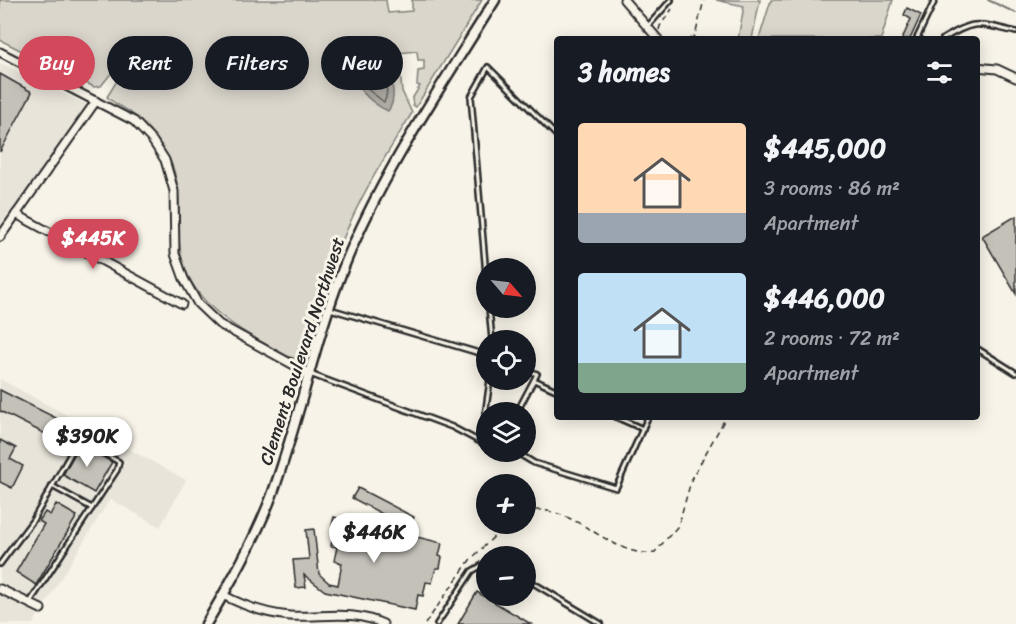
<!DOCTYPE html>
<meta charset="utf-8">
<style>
:root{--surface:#171b24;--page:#242831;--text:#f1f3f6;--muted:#9ea1a6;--accent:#d1495b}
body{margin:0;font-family:Sriracha,sans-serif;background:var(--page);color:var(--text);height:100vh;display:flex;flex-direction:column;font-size:22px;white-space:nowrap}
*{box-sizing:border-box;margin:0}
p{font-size:20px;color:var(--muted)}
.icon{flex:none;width:33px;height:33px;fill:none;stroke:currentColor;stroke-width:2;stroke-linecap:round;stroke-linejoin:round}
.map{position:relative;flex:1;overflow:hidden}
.details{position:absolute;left:554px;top:36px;width:426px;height:384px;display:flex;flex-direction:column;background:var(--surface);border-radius:6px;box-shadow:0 3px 15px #0003}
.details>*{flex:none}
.guide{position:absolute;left:18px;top:36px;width:446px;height:54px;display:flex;gap:12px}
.needle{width:39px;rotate:118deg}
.fabs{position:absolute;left:476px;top:258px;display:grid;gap:12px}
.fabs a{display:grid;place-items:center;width:60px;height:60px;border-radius:50%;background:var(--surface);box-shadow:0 3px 15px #0003;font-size:30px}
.price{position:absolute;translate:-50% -51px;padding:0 14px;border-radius:21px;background:#fff;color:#222;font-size:20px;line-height:39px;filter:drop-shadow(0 2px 3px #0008)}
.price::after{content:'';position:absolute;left:50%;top:36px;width:18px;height:14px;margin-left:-9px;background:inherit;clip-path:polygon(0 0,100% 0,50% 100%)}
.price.on{background:var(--accent);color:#fff}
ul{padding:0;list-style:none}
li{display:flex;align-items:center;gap:18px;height:150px;padding:0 24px}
li span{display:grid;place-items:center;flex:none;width:168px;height:120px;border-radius:6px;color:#555}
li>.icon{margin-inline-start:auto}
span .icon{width:72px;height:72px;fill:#fffc;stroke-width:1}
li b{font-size:26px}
h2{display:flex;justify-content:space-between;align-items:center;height:72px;padding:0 24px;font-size:26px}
.tag{padding:0 21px;border-radius:27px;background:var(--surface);box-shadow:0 3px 15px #0003;font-size:21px;line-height:54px}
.tag.on{background:var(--accent);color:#fff}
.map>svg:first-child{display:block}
.built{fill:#e8e4da}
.green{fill:#dad6cc;stroke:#82807c;stroke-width:1.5}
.water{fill:#afaca4;stroke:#7a7874;stroke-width:1.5}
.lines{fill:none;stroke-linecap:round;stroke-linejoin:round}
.shore{stroke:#605f5b;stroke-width:1.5}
.stream{stroke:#7a7874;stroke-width:2}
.building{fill:#c4c1b9;stroke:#2b2b2b;stroke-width:1.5}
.service-casing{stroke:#2b2b2b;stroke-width:8}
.minor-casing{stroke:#2b2b2b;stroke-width:11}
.tertiary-casing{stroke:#2b2b2b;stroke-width:13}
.path{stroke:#2b2b2b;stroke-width:1.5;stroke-dasharray:6 4.5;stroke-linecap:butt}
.service{stroke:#f7f3e8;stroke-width:3}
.minor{stroke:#f7f3e8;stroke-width:7}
.tertiary{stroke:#f7f3e8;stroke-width:8}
.labels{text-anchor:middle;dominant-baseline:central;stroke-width:6;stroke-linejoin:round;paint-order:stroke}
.street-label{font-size:18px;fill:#2b2b2b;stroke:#f7f3e8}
</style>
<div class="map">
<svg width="1016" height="624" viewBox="0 0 1016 624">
<rect width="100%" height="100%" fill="#f7f3e8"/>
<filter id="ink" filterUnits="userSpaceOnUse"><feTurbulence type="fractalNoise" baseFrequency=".0167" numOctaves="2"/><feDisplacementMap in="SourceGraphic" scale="12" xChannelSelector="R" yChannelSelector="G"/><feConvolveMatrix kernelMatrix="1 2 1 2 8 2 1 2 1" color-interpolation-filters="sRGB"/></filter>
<g filter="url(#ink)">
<!-- built -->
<g class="built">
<path d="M0,63L88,105L0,229Z"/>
<path d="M0,379L186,480L160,527L110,499L33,624H0Z"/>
</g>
<!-- green -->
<g class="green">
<path d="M0,0H386L388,13L412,11V0H482L416,107L413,105L412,99L420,86L417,85L418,71L424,70V60H418L417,51L398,53L402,91L412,113C390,149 366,186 349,225C331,265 319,306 306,348L304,353L294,358L286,356C237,328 181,302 179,237C179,207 182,180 166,153C157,137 145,123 130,112C122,107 113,103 107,97L120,76L113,71L101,86L94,87L0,40Z"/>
<path d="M716,0H760L752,39H738L744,6Z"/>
<path d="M771,0H893L881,39H759Z"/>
</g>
<!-- water -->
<path class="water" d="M377,53L384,57C390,72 399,98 388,111C366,101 353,83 346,61L349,55Z"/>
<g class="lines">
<!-- shore -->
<path class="shore" d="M377,59C385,67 390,93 384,102L366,88L354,64L356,61Z"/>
<!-- stream -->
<path class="stream" d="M988,0L1016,13"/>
</g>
<!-- building -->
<g class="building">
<path d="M907,8L921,15L910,39H902L911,19L904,15Z"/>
<path d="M0,74L32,92L0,152Z"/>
<path d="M1016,216V294L982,236Z"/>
<path d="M0,390L64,422L55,439L0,411Z"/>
<path d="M0,440L16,448L10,459L23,466L12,488L0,482Z"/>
<path d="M80,444L112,462L94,493L63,475Z"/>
<path d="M358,488L414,517L409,528L352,498Z"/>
<path d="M56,504L77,516L36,585L16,572L44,524L39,521L45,512L50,515Z"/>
<path d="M334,517L442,543L439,556L442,557L440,568H436L432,583L426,582L423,596L418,595L415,610L325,591L304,575L306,587L296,588L293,560L309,559L306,530L314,529L319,574L329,583L338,585L342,563L334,561L337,547L331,546L335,526L332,525Z"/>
<path d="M477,592L531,624H458Z"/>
</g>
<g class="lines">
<defs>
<g id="service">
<path d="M648,26L671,0"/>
<path d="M920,39L917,38L935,0"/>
<path d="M943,39C977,18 979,24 1016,32"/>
<path d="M486,275L471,97L488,67L556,135"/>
<path d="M489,308L492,340"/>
<path d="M330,309L486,355"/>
<path d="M976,348L1016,373"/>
<path d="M310,374L452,427L486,445"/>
<path d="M534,380L556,390"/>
<path d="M517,412L537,374L525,369"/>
<path d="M616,417L643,429"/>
<path d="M486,432L483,430L490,380"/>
<path d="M516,452L534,463L616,488L648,417"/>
<path d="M52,486L92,508"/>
<path d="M0,564L33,520L79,439L119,462L117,470L30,602"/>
<path d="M525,578L601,624"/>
<path d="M437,624L472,571L486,563"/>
</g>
<g id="minor">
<path d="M624,0L658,39"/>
<path d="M0,52L134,121L152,140L165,160L174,191L175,254L184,279L198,304L219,324L310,374"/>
<path d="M976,67L997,69L1016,78"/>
<path d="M16,214L182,304"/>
<path d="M0,237L96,101"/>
<path d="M0,589L41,609"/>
<path d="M223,595C244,606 266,614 290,616C322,618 352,609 383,624"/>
</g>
<path id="tertiary" d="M206,624C231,582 255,540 272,495C299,421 314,342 343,269C381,174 441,87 495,0"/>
</defs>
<!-- service casing -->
<use href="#service" class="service-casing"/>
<!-- minor casing -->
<use href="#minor" class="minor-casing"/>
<!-- tertiary casing -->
<use href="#tertiary" class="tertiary-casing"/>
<!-- path -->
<g class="path">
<path d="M659,30L660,26L672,9"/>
<path d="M690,39L695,36L704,0"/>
<path d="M525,511C575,502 608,557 654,553L678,526L692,478L726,417"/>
<path d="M425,624L470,560L507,524"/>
</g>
<!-- service -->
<use href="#service" class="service"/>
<!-- minor -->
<use href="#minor" class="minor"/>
<!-- tertiary -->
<use href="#tertiary" class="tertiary"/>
</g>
</g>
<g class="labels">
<!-- street labels -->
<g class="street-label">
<text transform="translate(302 351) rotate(-72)">Clement Boulevard Northwest</text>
</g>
</g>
</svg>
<div class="fabs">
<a><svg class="needle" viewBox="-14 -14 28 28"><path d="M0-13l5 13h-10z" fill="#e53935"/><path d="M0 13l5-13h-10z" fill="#9ea1a6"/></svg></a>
<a><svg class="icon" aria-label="locate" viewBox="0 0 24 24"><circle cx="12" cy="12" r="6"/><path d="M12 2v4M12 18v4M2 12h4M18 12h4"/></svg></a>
<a><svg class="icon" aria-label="layers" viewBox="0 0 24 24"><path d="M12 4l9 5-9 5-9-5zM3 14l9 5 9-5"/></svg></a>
<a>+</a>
<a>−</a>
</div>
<b class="price on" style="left:93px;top:270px">$445K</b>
<b class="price" style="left:87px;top:468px">$390K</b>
<b class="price" style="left:374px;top:564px">$446K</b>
<div class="guide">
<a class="tag on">Buy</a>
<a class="tag">Rent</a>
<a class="tag">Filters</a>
<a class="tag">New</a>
</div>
<section class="details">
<h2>3 homes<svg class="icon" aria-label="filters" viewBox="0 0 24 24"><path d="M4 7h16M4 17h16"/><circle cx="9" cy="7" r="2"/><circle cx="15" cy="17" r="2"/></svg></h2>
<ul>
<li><span style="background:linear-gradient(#ffd9b3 75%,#9aa5b1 0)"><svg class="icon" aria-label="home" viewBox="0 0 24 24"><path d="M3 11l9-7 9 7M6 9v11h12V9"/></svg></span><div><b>$445,000</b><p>3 rooms · 86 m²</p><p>Apartment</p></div></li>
<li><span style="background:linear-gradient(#bfe0f5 75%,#7fa58c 0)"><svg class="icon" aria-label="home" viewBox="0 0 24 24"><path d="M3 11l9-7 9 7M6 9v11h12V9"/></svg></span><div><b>$446,000</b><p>2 rooms · 72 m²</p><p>Apartment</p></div></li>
</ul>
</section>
</div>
